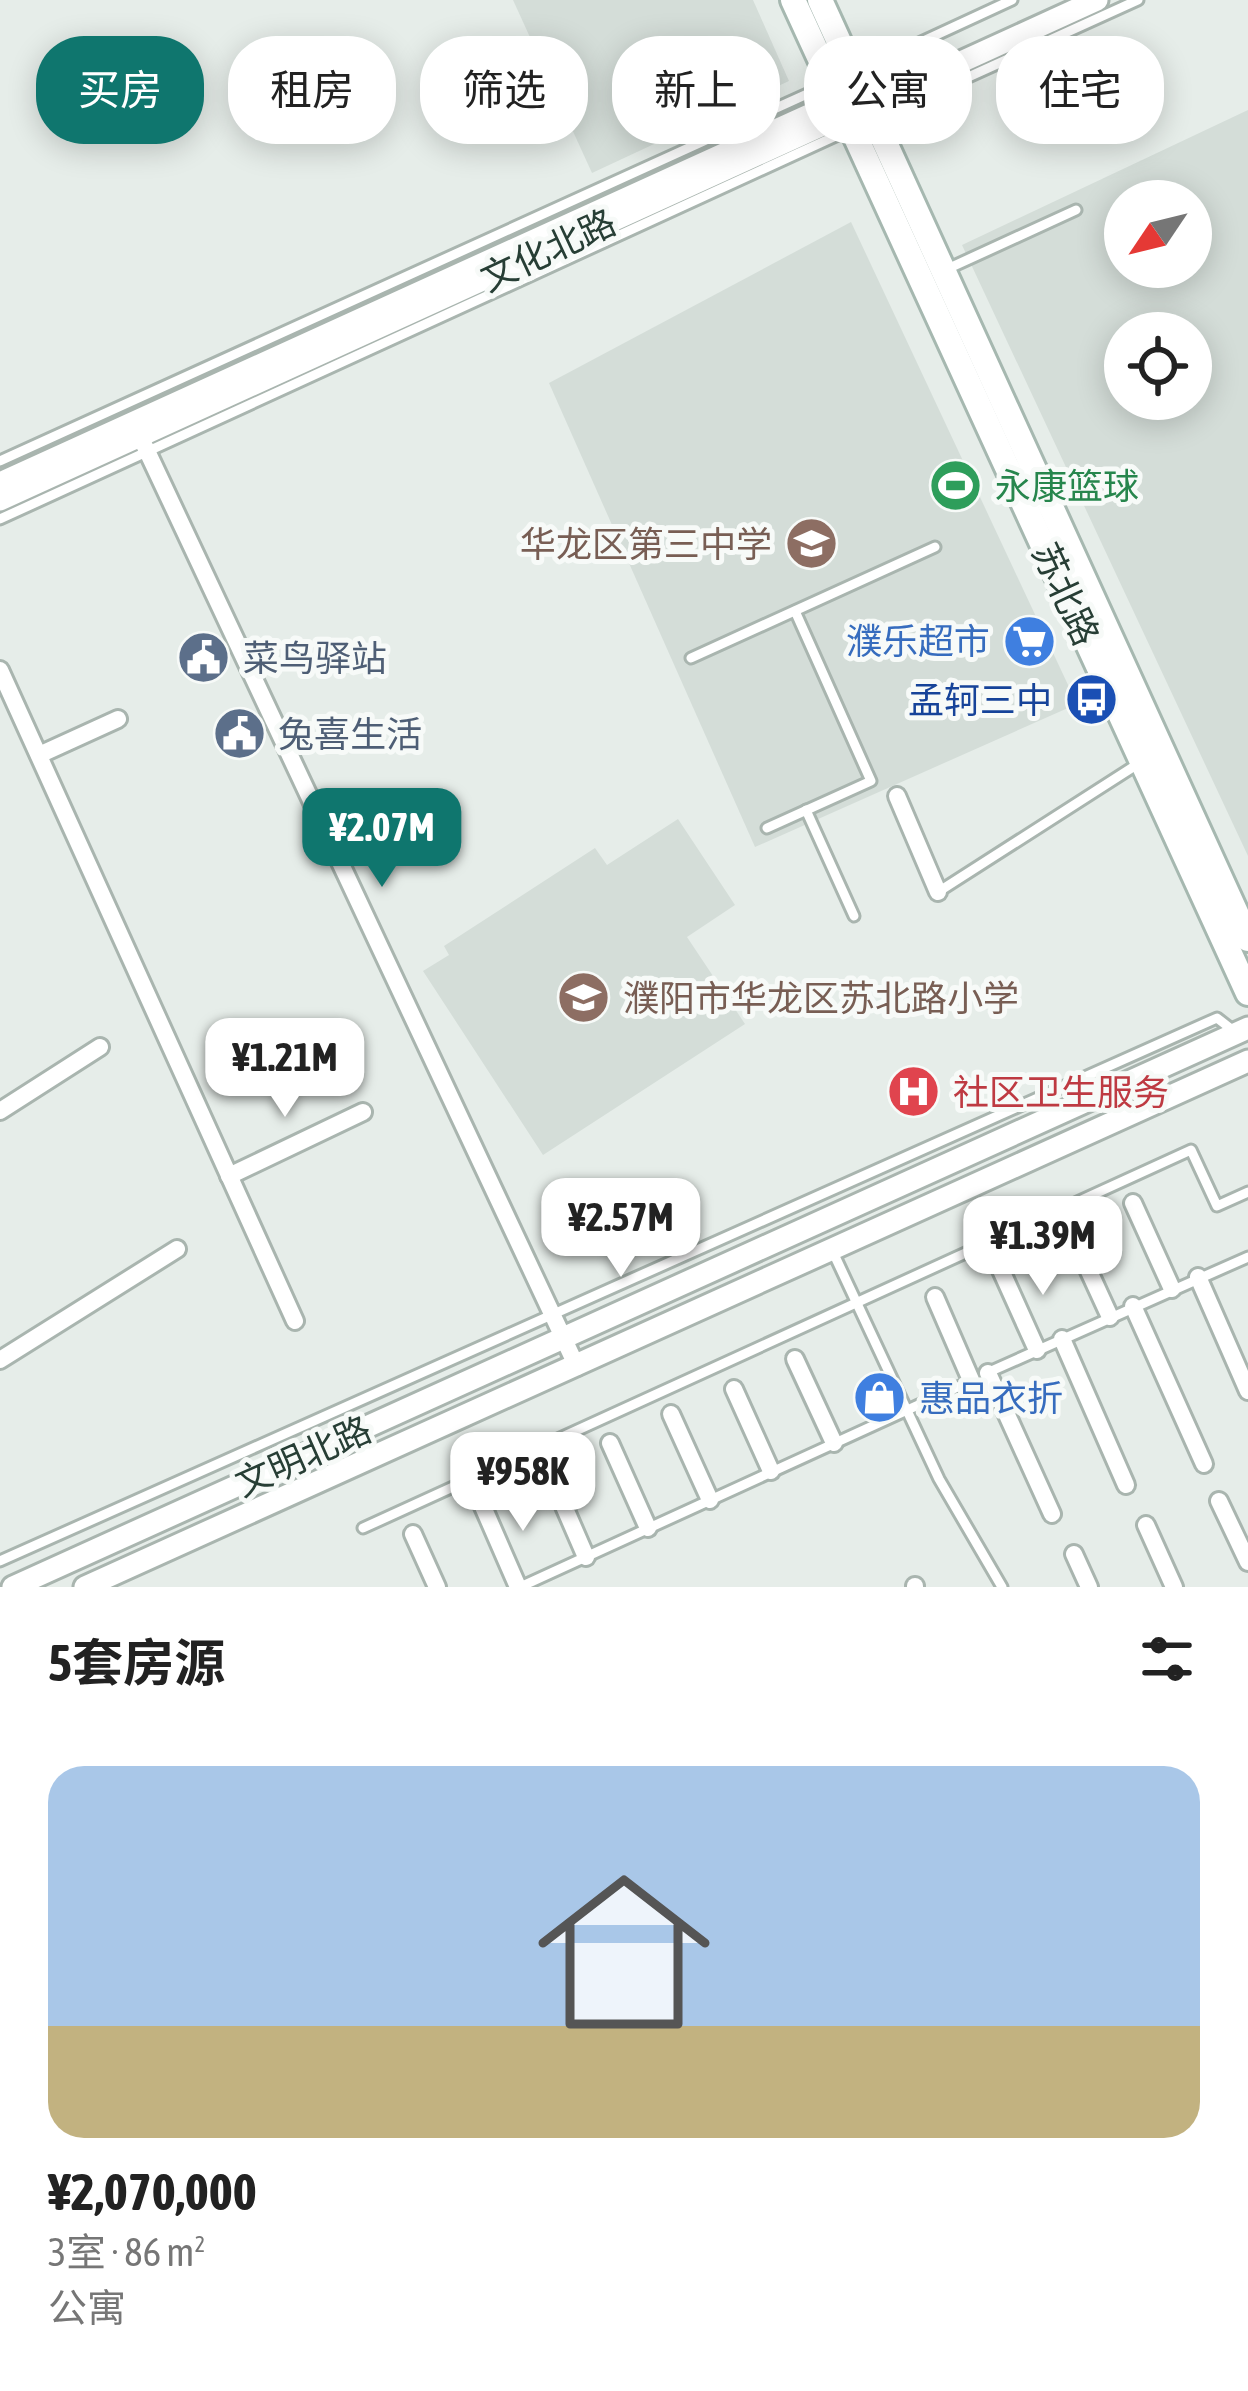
<!DOCTYPE html>
<html lang="zh">
<meta charset="utf-8">
<style>
:root{--surface:#fff;--page:#f2f2f2;--text:#222;--muted:#767676;--accent:#0f766e}
body{margin:0;font-family:"Asap Condensed","Noto Sans SC",sans-serif;background:var(--page);color:var(--text);height:100vh;display:flex;flex-direction:column;font-size:45px;white-space:nowrap}
*{box-sizing:border-box;margin:0}
p{font-size:39px;color:var(--muted)}
.icon{flex:none;width:66px;height:66px;fill:none;stroke:currentColor;stroke-width:2;stroke-linecap:round;stroke-linejoin:round}
.map{position:relative;height:1587px;overflow:hidden}
.drawer{display:flex;flex-direction:column;background:var(--surface);flex:1}
.drawer>*{flex:none}
.banner{position:absolute;left:36px;top:36px;width:1176px;height:108px;display:flex;gap:24px}
.needle{width:78px;rotate:235deg}
.fabs{position:absolute;left:1104px;top:180px;display:grid;gap:24px}
.fabs a{display:grid;place-items:center;width:108px;height:108px;border-radius:50%;background:var(--surface);box-shadow:0 6px 30px #0003;font-size:60px}
.price{position:absolute;translate:-50% -102px;padding:0 27px;border-radius:24px;background:#fff;color:#222;font-size:39px;line-height:78px;filter:drop-shadow(0 3px 6px #0008)}
.price::after{content:'';position:absolute;left:50%;top:72px;width:36px;height:27px;margin-left:-18px;background:inherit;clip-path:polygon(0 0,100% 0,50% 100%)}
.price.active{background:var(--accent);color:#fff}
ul{padding:0;list-style:none}
li{display:grid;align-content:center;gap:24px;height:636px;padding:0 48px}
li span{display:grid;place-items:center;height:372px;border-radius:36px;color:#555}
li>.icon{margin-inline-start:auto}
span .icon{width:216px;height:216px;fill:#fffc;stroke-width:1}
li b{font-size:51px}
h2{display:flex;justify-content:space-between;align-items:center;height:144px;padding:0 48px;font-size:51px}
.chip{padding:0 42px;border-radius:48px;background:var(--surface);box-shadow:0 6px 30px #0003;font-size:42px;line-height:108px}
.chip.active{background:var(--accent);color:#fff}
.map>svg:first-child{display:block}
.built{fill:#d4ddd8;fill-rule:evenodd}
.lines{fill:none;stroke-linecap:round;stroke-linejoin:round}
.service-casing{stroke:#a9b5af;stroke-width:15}
.minor-casing{stroke:#a9b5af;stroke-width:22}
.tertiary-casing{stroke:#a9b5af;stroke-width:27}
.secondary-casing{stroke:#a6b8b0;stroke-width:30}
.service{stroke:#fff;stroke-width:9}
.minor{stroke:#fff;stroke-width:16}
.tertiary{stroke:#fff;stroke-width:21}
.secondary{stroke:#fff;stroke-width:24}
.labels{text-anchor:middle;dominant-baseline:central;stroke-width:10;stroke-linejoin:round;paint-order:stroke}
.street-label{font-size:36px;fill:#273e35;stroke:#f7faf8}
.leisure-label{font-size:36px;fill:#27864d;stroke:#f7faf8;text-anchor:start}
.education-label{font-size:36px;fill:#785e54;stroke:#f7faf8;text-anchor:end}
.shop-label{font-size:36px;fill:#366cbe;stroke:#f7faf8;text-anchor:end}
.service-label{font-size:36px;fill:#4e5e75;stroke:#f7faf8;text-anchor:start}
.transit-label{font-size:36px;fill:#164399;stroke:#f7faf8;text-anchor:end}
.health-label{font-size:36px;fill:#be3a42;stroke:#f7faf8;text-anchor:start}
</style>
<div class="map">
<svg width="1248" height="1587" viewBox="0 0 1248 1587">
<rect width="100%" height="100%" fill="#e6ede9"/>
<!-- built -->
<g class="built">
<path d="M513,0H753L789,81L592,173Z"/>
<path d="M1248,110V856L962,245ZM1125,201H1191V267H1125ZM1125,333H1191V399H1125Z"/>
<path d="M851,222L1077,704L755,847L549,383Z"/>
<path d="M678,819L735,905L687,937L745,1024L543,1155L423,971L449,955L444,946L595,848L607,865Z"/>
</g>
<g class="lines">
<defs>
<g id="service">
<path d="M854,73L1012,0"/>
<path d="M878,118L1138,0"/>
<path d="M945,270L1076,210"/>
<path d="M0,461L827,85"/>
<path d="M0,519L851,129"/>
<path d="M691,658L935,547"/>
<path d="M806,810L854,916"/>
<path d="M767,828L871,781L795,611"/>
<path d="M938,892L1141,762"/>
<path d="M832,1250L939,1479L1002,1587"/>
<path d="M989,1372L1248,1257"/>
<path d="M363,1528L1191,1150L1217,1206L1248,1192"/>
<path d="M0,1561L1217,1018L1235,1032"/>
<path d="M520,1587L973,1380"/>
</g>
<g id="minor">
<path d="M140,436L577,1367"/>
<path d="M0,670L295,1321"/>
<path d="M39,755L118,719"/>
<path d="M897,796L938,892"/>
<path d="M0,1111L100,1047"/>
<path d="M229,1176L363,1112"/>
<path d="M1133,1203L1172,1289"/>
<path d="M1071,1232L1110,1317"/>
<path d="M1000,1268L1037,1350"/>
<path d="M1198,1277L1248,1391"/>
<path d="M935,1297L971,1380"/>
<path d="M1133,1306L1204,1464"/>
<path d="M1062,1339L1126,1485"/>
<path d="M795,1359L834,1443"/>
<path d="M0,1360L177,1249"/>
<path d="M988,1373L1052,1514"/>
<path d="M734,1389L771,1471"/>
<path d="M671,1414L710,1500"/>
<path d="M610,1443L648,1528"/>
<path d="M547,1467L586,1557"/>
<path d="M1219,1501L1248,1562"/>
<path d="M481,1502L518,1587"/>
<path d="M1146,1525L1174,1587"/>
<path d="M413,1534L437,1587"/>
<path d="M1074,1554L1089,1587"/>
<path d="M915,1586V1587"/>
</g>
<g id="tertiary">
<path d="M0,483L853,95"/>
<path d="M0,500L1097,0"/>
<path d="M13,1587L1248,1028"/>
<path d="M85,1587L1248,1061"/>
</g>
<g id="secondary">
<path d="M793,0L1248,993"/>
<path d="M820,0L1248,939"/>
</g>
</defs>
<!-- service casing -->
<use href="#service" class="service-casing"/>
<!-- minor casing -->
<use href="#minor" class="minor-casing"/>
<!-- tertiary casing -->
<use href="#tertiary" class="tertiary-casing"/>
<!-- secondary casing -->
<use href="#secondary" class="secondary-casing"/>
<!-- service -->
<use href="#service" class="service"/>
<!-- minor -->
<use href="#minor" class="minor"/>
<!-- tertiary -->
<use href="#tertiary" class="tertiary"/>
<!-- secondary -->
<use href="#secondary" class="secondary"/>
</g>
<!-- icons -->
<defs>
<symbol id="stadium-disc" viewBox="-11 -11 22 22"><circle r="9.5" fill="#2e9e5b" stroke="#f7faf8"/><path d="M0-5a6.5 5 0 1 0 0 10a6.5 5 0 1 0 0-10ZM-3.5-1.8h7v3.6h-7Z" fill="#fff"/></symbol>
<symbol id="school-disc" viewBox="-11 -11 22 22"><circle r="9.5" fill="#8d6e63" stroke="#f7faf8"/><path d="M0-5L7-2L0 1L-7-2ZM-4 1L0 2.5L4 1V4Q0 6-4 4Z" fill="#fff"/></symbol>
<symbol id="supermarket-disc" viewBox="-11 -11 22 22"><circle r="9.5" fill="#3f7fe0" stroke="#f7faf8"/><path d="M-6-5.5h2.5l.6 2H6L4.5 2H-2.5L-4.4-4H-6ZM-1.5 3.2a1.3 1.3 0 1 0 .1 0ZM3 3.2a1.3 1.3 0 1 0 .1 0Z" fill="#fff"/></symbol>
<symbol id="civic-disc" viewBox="-11 -11 22 22"><circle r="9.5" fill="#5c6f8a" stroke="#f7faf8"/><path d="M-.6-6.5H3V-4.5H.6V-3L4-1V1h2V6H-6V1h2V-1L-.6-3ZM-1.2 2.5V6h2.4V2.5Z" fill="#fff"/></symbol>
<symbol id="bus-disc" viewBox="-11 -11 22 22"><circle r="9.5" fill="#1a4fb4" stroke="#f7faf8"/><path d="M-5-6H5V4H4V6H2V4H-2V6H-4V4H-5ZM-3.5-4V0h7V-4ZM-3.5 1.2v1.5H-2V1.2ZM2 1.2v1.5H3.5V1.2Z" fill="#fff"/></symbol>
<symbol id="hospital-disc" viewBox="-11 -11 22 22"><circle r="9.5" fill="#e0444e" stroke="#f7faf8"/><path d="M-5-5h3v3.5h4V-5h3V5h-3V1.5h-4V5h-3Z" fill="#fff"/></symbol>
<symbol id="shop-disc" viewBox="-11 -11 22 22"><circle r="9.5" fill="#3f7fe0" stroke="#f7faf8"/><path d="M-5-2.5h2.3a2.7 3.5 0 0 1 5.4 0H5L5.5 6h-11ZM-1.5-2.5h3a1.5 2.3 0 0 0-3 0Z" fill="#fff"/></symbol>
</defs>
<g fill-rule="evenodd">
<use href="#stadium-disc" x="926" y="456" width="59" height="59"/>
<use href="#school-disc" x="782" y="514" width="59" height="59"/>
<use href="#supermarket-disc" x="1000" y="612" width="59" height="59"/>
<use href="#civic-disc" x="174" y="628" width="59" height="59"/>
<use href="#bus-disc" x="1062" y="670" width="59" height="59"/>
<use href="#civic-disc" x="210" y="704" width="59" height="59"/>
<use href="#school-disc" x="554" y="968" width="59" height="59"/>
<use href="#hospital-disc" x="884" y="1062" width="59" height="59"/>
<use href="#shop-disc" x="850" y="1368" width="59" height="59"/>
</g>
<g class="labels">
<!-- street labels -->
<g class="street-label">
<text transform="translate(548 250) rotate(-25)">文化北路</text>
<text transform="translate(1066 594) rotate(65)">苏北路</text>
<text transform="translate(303 1456) rotate(-24)">文明北路</text>
</g>
<!-- leisure labels -->
<g class="leisure-label">
<text x="995" y="486">永康篮球</text>
</g>
<!-- education labels -->
<g class="education-label">
<text x="772" y="544">华龙区第三中学</text>
<text x="623" y="998" text-anchor="start">濮阳市华龙区苏北路小学</text>
</g>
<!-- shop labels -->
<g class="shop-label">
<text x="990" y="641">濮乐超市</text>
<text x="919" y="1398" text-anchor="start">惠品衣折</text>
</g>
<!-- service labels -->
<g class="service-label">
<text x="243" y="658">菜鸟驿站</text>
<text x="278" y="734">兔喜生活</text>
</g>
<!-- transit labels -->
<g class="transit-label">
<text x="1052" y="700">孟轲三中</text>
</g>
<!-- health labels -->
<g class="health-label">
<text x="953" y="1092">社区卫生服务</text>
</g>
</g>
</svg>
<div class="fabs">
<a><svg class="needle" viewBox="-14 -14 28 28"><path d="M0-13l5 13h-10z" fill="#e53935"/><path d="M0 13l5-13h-10z" fill="#767676"/></svg></a>
<a><svg class="icon" aria-label="locate" viewBox="0 0 24 24"><circle cx="12" cy="12" r="6"/><path d="M12 2v4M12 18v4M2 12h4M18 12h4"/></svg></a>
</div>
<b class="price active" style="left:382px;top:890px">¥2.07M</b>
<b class="price" style="left:285px;top:1120px">¥1.21M</b>
<b class="price" style="left:621px;top:1280px">¥2.57M</b>
<b class="price" style="left:1043px;top:1298px">¥1.39M</b>
<b class="price" style="left:523px;top:1534px">¥958K</b>
<div class="banner">
<a class="chip active">买房</a>
<a class="chip">租房</a>
<a class="chip">筛选</a>
<a class="chip">新上</a>
<a class="chip">公寓</a>
<a class="chip">住宅</a>
</div>
</div>
<section class="drawer">
<h2>5套房源<svg class="icon" aria-label="filters" viewBox="0 0 24 24"><path d="M4 7h16M4 17h16"/><circle cx="9" cy="7" r="2"/><circle cx="15" cy="17" r="2"/></svg></h2>
<ul>
<li><span style="background:linear-gradient(#a9c7e8 70%,#c2b280 0)"><svg class="icon" aria-label="home" viewBox="0 0 24 24"><path d="M3 11l9-7 9 7M6 9v11h12V9"/></svg></span><div><b>¥2,070,000</b><p>3室 · 86 m²</p><p>公寓</p></div></li>
</ul>
</section>
